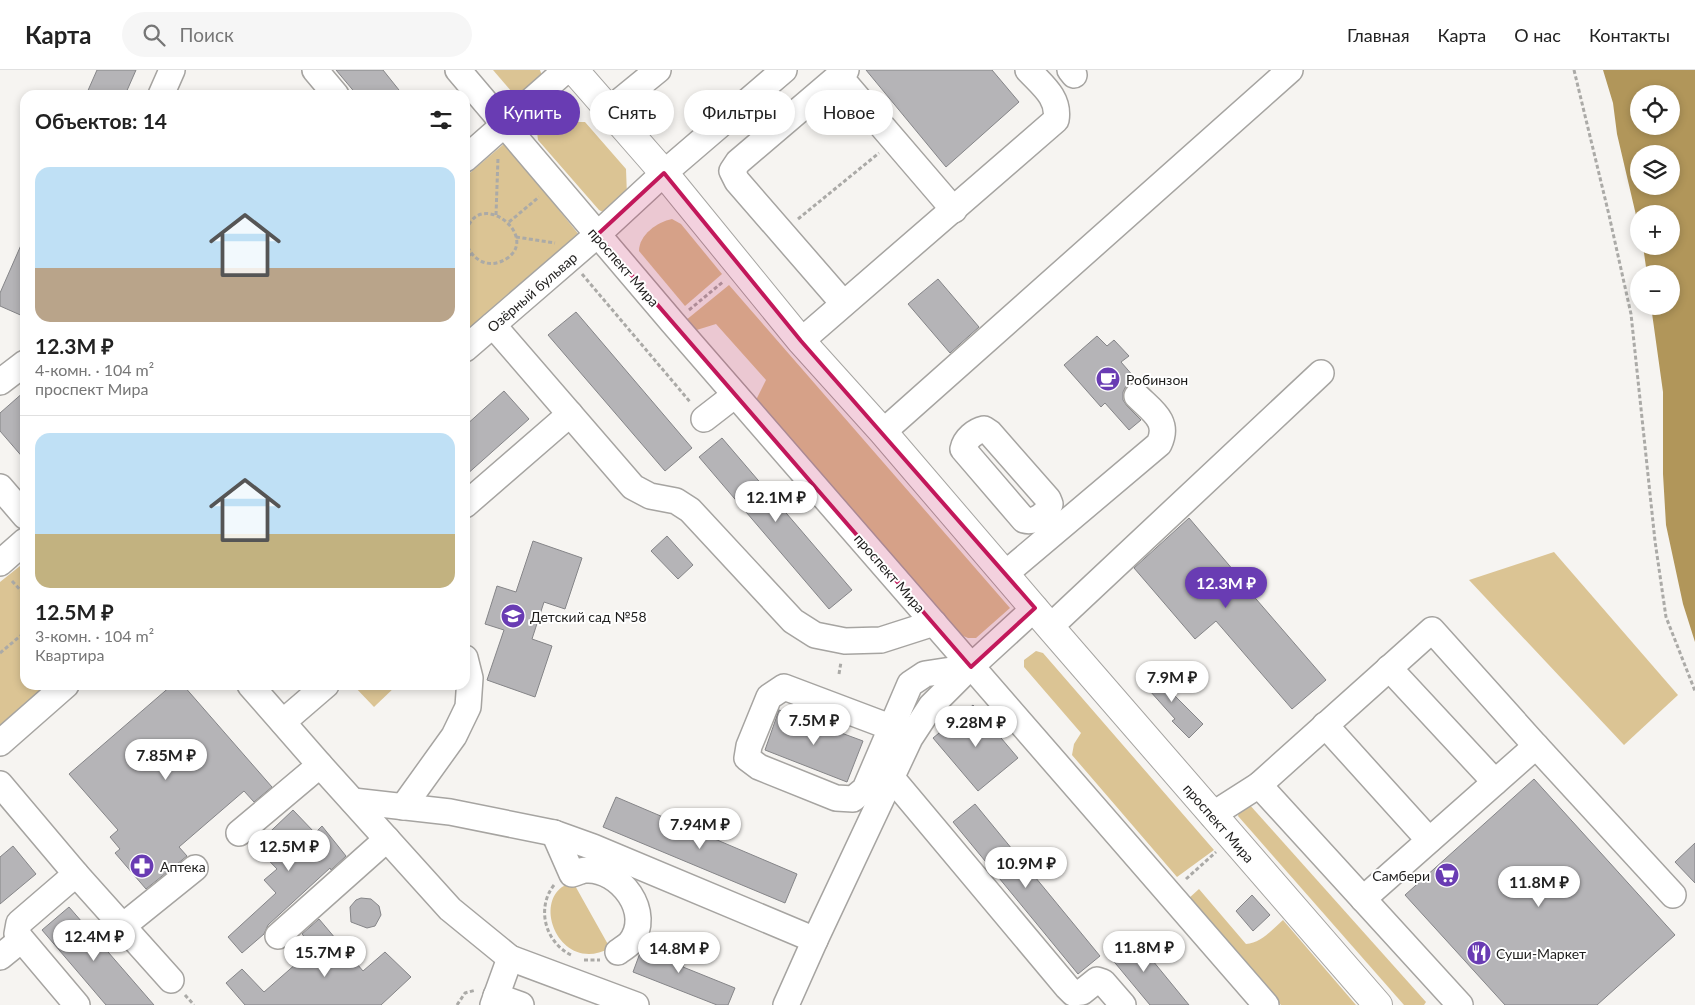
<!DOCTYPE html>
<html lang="ru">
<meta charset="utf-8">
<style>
:root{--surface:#fff;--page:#f6f6f6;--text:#222;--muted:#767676;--line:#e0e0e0;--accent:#693cb3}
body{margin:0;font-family:Lato,sans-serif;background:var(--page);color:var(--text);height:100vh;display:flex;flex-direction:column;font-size:19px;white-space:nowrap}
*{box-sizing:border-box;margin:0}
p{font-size:16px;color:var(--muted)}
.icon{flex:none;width:28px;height:28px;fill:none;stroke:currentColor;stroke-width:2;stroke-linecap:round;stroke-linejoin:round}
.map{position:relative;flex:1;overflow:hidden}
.drawer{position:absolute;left:20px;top:20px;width:450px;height:600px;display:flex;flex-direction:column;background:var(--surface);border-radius:15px;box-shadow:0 2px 8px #0003}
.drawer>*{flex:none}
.top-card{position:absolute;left:485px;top:20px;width:475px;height:45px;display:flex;gap:10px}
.controls{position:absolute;left:1630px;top:15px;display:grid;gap:10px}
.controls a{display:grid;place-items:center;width:50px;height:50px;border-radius:50%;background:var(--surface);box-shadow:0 2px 8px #0003;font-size:25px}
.price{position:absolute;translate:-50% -42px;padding:0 11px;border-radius:18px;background:#fff;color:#222;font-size:16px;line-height:32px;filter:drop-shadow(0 1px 2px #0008)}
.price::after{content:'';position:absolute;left:50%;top:30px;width:15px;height:11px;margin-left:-8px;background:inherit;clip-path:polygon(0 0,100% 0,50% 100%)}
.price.on{background:var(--accent);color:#fff}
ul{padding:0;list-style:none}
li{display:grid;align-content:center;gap:10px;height:265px;padding:0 15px}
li+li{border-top:1px solid var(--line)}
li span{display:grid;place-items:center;height:155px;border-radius:15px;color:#555}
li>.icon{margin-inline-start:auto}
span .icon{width:90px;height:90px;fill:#fffc;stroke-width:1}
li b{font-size:21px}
h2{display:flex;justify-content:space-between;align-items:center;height:60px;padding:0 15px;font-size:21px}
.chip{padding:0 18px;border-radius:22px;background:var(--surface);box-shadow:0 2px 8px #0003;font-size:18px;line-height:45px}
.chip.on{background:var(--accent);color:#fff}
header{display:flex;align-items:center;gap:30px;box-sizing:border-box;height:70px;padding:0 25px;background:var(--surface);border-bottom:1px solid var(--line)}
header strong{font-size:24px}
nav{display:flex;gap:28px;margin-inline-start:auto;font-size:18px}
.search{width:350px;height:45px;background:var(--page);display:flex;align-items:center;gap:12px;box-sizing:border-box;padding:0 18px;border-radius:28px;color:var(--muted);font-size:19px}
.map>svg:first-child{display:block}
.green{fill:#dbc494}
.water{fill:#b1965a;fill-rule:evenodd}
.building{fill:#b5b4b7;stroke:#858588}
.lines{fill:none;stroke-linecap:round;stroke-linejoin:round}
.minor-casing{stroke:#a6a4a1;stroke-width:28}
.major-casing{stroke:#a6a4a1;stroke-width:30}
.path{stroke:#abaaa7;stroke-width:3;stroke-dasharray:4 2.5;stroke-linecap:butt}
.minor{stroke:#fff;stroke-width:25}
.major{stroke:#fff;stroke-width:28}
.marked{fill:#c2185b;fill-opacity:0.2;stroke:#c2185b;stroke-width:4;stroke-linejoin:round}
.labels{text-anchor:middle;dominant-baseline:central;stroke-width:4;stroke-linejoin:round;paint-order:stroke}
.street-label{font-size:14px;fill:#1f1e1d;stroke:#fff}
.poi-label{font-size:14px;fill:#1f1e1d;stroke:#fff;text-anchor:start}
</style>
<header>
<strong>Карта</strong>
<div class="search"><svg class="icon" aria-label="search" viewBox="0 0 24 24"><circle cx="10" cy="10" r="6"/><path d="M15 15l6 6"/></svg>Поиск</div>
<nav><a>Главная</a><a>Карта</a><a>О нас</a><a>Контакты</a></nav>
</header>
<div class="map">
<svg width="1695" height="935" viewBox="0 0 1695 935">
<rect width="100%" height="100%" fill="#f6f4f1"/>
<!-- green -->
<g class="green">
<path d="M493,0H540L542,6L518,29Z"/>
<path d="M585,52L626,99L627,126L609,145L599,140L538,70L537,62C550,49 567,52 585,52Z"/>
<path d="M505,73L580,166L465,264V107Z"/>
<path d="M672,149L681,154L722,204L685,236L639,181C639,165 657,152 672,149Z"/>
<path d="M729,215L1010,538L976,568H968L956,563L753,336L766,310L716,254L687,263L680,255Z"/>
<path d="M1554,482L1678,625L1624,675L1469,510Z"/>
<path d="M25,492V615H52L0,660V512Z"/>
<path d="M1036,581L1043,583L1214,780L1177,807L1072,685L1074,674L1081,663L1024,597V590Z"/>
<path d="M353,615H397L374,637Z"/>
<path d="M1248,733L1426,932L1424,935H1404L1238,746L1241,737Z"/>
<path d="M573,812L610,878C563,904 533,838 562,817C565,815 569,814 573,812Z"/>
<path d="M1199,819L1246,874C1261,873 1272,860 1283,850L1356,935H1281L1188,829Z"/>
</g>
<!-- water -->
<path class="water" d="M1603,0H1695V572L1683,534L1666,455L1663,404V322L1651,236H1671V204H1647L1643,176H1671V144H1639V158L1617,64L1613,33ZM1639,24H1671V56H1639ZM1639,84H1671V116H1639Z"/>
<!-- building -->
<g class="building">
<path d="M97,0H136L125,25H86Z"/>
<path d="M336,0H383L403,25H357Z"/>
<path d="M866,0H992L1019,32L946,97Z"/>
<path d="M25,166V247L0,236V223Z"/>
<path d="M938,209L979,257L950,283L908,234Z"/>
<path d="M576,242L692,378L665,401L548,265Z"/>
<path d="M1097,266L1107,276L1114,270L1129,286L1121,292L1134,307L1129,311L1131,313L1126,316L1123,322V330L1127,336L1141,350L1129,360L1105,333L1101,337L1064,295Z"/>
<path d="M25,321V390L0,361V343Z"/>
<path d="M504,321L529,349L465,406V356Z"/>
<path d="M722,368L852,520L829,539L699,387Z"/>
<path d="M1189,448L1251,521L1250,522L1326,610L1292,639L1216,551L1195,569L1134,498Z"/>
<path d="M667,466L693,495L678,509L651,481Z"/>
<path d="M533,471L582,488L565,539L544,532L532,569L552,576L535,627L487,610L504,560L485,554L497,516L516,522Z"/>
<path d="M1155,599L1175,620L1172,623L1203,654L1189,668L1172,651L1175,649L1141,611Z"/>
<path d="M172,615H183L272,717L254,732L244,721L179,777L187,786L146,819L115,783L120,779L110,767L118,760L69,704Z"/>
<path d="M973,635L1018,688L978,721L933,668Z"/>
<path d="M779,640L863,671L847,712L765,680Z"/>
<path d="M1534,709L1675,865L1597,935H1505L1405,825Z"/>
<path d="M616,727L797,804L785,833L603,757Z"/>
<path d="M975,734L1100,886L1078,904L953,752Z"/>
<path d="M293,740L315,763L322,756L346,786L331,800L330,798L268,855L264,864L242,883L228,867L276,823L264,810L277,799L255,776Z"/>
<path d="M1695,773V813L1675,792Z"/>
<path d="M13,776L36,804L0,834V787Z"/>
<path d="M1252,825L1270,845L1253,861L1236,841Z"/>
<path d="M361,828L371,829L379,836L381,845L375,856L367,858L351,852L350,837L356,830Z"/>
<path d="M69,837L154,935H106L42,860Z"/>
<path d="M319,849L363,901L385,882L411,907L381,935H245L226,913L242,899L264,922L314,878L302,864Z"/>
<path d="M1130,863L1189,935H1150L1106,882Z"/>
<path d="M649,868L688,884L683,897L735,918L728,935H717L633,902L640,883Z"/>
</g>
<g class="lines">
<defs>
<g id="minor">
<path d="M315,0L336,25"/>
<path d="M458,0L673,253L1266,935"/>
<path d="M1070,0L1074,5"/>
<path d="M839,6L954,140"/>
<path d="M161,25L172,0"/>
<path d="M609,40L658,0"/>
<path d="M465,89L566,0"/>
<path d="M843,233L737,111L732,101L738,92L846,0"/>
<path d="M493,255L633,417L650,426L676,431L690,440L793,551L815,565L845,571L881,570L934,553"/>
<path d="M801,271L1056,50C1060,28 1042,15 1028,0"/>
<path d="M465,279L597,165L664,103L784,0"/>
<path d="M0,312L25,293"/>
<path d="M704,349L735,325"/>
<path d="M984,359L990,363L1048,429L1050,434C1047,444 1035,453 1024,450L963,379C965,369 975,361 984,359Z"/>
<path d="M883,362L1290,0"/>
<path d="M0,417L25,446"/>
<path d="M465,435L570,344"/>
<path d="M0,493L25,471"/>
<path d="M1005,504L1159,374C1170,351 1152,341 1137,326"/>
<path d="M1050,557L1321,303"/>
<path d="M1389,598L1495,712"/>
<path d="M250,615L320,695L450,839L510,888L636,935"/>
<path d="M283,652L326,615"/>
<path d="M1325,655L1429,770"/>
<path d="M890,657L784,617L769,627L749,676L747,688L759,697L836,728L853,729L865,719L910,614L925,604L971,597"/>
<path d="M0,673L66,615"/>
<path d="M1536,676L1673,825"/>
<path d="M891,707L1067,917L1073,923L1082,922L1097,910L1103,912L1123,935"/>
<path d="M0,714L76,804L19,853L17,864L77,935"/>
<path d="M1259,715L1460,935"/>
<path d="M353,731L450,742L554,763L593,777L815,870"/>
<path d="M403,737L454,666L468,637L470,608L465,588"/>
<path d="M1212,745L1259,715L1432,560L1536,676L1363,829"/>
<path d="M239,763L320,695"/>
<path d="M554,763L572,804C576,803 582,800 586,800C620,798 654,843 630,873C627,876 622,879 618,882"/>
<path d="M76,804L171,910"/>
<path d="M123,856L195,798"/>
<path d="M278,866L387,769"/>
<path d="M0,887L21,870"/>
<path d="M496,926L521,935"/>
<path d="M493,935L510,888"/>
<path d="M786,935L815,870L910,668L931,636L964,603L1035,538"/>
</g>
<path id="major" d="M574,0L664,103L801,271L883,362L1050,557L1378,935"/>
</defs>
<!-- minor casing -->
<use href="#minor" class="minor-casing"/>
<!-- major casing -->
<use href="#major" class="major-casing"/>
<!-- path -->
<g class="path">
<path d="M1574,0L1609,145L1631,244L1655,471L1666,547L1695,621"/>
<path d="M496,145L498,88"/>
<path d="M798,149L879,83"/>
<path d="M509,152L539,127"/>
<path d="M465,167C474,113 543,166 506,189C488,200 471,190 465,170"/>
<path d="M516,167L555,173"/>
<path d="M465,190L471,184"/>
<path d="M582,204L691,333"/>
<path d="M689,240L724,211"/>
<path d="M12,511L25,525"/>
<path d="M0,583L25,562"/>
<path d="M839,604L841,592"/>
<path d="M1186,809L1216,782"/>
<path d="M554,815C536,838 545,872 571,885"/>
<path d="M584,890H600"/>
<path d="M185,925L194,935"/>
<path d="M457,935L465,923L476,920"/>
</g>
<!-- minor -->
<use href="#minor" class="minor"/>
<!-- major -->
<use href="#major" class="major"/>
</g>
<!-- marked area -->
<path class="marked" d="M664,103L801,271L1035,538L971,597L597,165Z"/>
<!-- icons -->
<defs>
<symbol id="cafe-disc" viewBox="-11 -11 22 22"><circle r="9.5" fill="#693cb3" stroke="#fff"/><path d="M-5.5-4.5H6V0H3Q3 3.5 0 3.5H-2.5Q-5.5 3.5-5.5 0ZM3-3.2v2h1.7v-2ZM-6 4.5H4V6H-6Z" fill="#fff"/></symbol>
<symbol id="school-disc" viewBox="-11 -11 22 22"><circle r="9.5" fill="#693cb3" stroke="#fff"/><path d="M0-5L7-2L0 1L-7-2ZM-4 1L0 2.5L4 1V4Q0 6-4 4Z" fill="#fff"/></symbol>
<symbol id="pharmacy-disc" viewBox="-11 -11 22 22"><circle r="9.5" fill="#693cb3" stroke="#fff"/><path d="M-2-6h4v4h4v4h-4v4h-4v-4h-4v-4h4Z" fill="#fff"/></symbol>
<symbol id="supermarket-disc" viewBox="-11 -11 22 22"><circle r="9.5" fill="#693cb3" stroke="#fff"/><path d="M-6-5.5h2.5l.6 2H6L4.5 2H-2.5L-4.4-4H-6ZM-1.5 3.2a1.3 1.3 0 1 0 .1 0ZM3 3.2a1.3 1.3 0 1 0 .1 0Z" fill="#fff"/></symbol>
<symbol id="restaurant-disc" viewBox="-11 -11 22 22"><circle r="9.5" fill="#693cb3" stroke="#fff"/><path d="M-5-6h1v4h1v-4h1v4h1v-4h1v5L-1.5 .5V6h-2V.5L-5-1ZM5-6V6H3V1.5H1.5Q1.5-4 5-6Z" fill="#fff"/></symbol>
</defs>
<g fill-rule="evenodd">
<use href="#cafe-disc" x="1094" y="295" width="28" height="28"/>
<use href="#school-disc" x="499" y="532" width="28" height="28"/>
<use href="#pharmacy-disc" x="128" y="782" width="28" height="28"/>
<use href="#supermarket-disc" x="1433" y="791" width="28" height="28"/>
<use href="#restaurant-disc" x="1465" y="869" width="28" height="28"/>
</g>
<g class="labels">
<!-- street labels -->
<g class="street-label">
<text transform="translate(624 197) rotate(49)">проспект Мира</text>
<text transform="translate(532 222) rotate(-41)">Озёрный бульвар</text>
<text transform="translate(890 503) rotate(49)">проспект Мира</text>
<text transform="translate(1219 753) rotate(49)">проспект Мира</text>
</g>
<!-- poi labels -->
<g class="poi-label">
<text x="1126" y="309">Робинзон</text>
<text x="530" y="546">Детский сад №58</text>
<text x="160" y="796">Аптека</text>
<text x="1430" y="805" text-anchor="end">Самбери</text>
<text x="1496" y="883">Суши-Маркет</text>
</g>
</g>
</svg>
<div class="controls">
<a><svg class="icon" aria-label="locate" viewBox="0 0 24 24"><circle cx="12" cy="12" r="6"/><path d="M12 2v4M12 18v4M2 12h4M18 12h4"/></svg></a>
<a><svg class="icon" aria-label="layers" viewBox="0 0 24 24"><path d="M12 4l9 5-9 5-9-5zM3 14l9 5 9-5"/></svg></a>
<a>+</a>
<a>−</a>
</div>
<b class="price" style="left:776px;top:453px">12.1M ₽</b>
<b class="price on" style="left:1226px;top:539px">12.3M ₽</b>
<b class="price" style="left:1172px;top:633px">7.9M ₽</b>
<b class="price" style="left:814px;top:676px">7.5M ₽</b>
<b class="price" style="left:976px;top:678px">9.28M ₽</b>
<b class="price" style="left:166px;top:711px">7.85M ₽</b>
<b class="price" style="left:700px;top:780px">7.94M ₽</b>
<b class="price" style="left:289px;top:802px">12.5M ₽</b>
<b class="price" style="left:1026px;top:819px">10.9M ₽</b>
<b class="price" style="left:1539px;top:838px">11.8M ₽</b>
<b class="price" style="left:94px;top:892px">12.4M ₽</b>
<b class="price" style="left:1144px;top:903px">11.8M ₽</b>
<b class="price" style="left:679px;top:904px">14.8M ₽</b>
<b class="price" style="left:325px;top:908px">15.7M ₽</b>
<div class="top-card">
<a class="chip on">Купить</a>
<a class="chip">Снять</a>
<a class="chip">Фильтры</a>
<a class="chip">Новое</a>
</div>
<section class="drawer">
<h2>Объектов: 14<svg class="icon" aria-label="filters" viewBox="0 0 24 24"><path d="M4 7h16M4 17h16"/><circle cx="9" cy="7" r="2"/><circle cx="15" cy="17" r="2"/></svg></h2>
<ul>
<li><span style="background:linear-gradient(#bfe0f5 65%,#b9a48a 0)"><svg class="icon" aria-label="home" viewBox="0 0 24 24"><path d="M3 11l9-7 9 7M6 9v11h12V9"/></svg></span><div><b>12.3M ₽</b><p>4-комн. · 104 m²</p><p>проспект Мира</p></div></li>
<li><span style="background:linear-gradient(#bfe0f5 65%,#c2b280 0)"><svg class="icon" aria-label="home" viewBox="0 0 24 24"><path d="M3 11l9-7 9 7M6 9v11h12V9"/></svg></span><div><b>12.5M ₽</b><p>3-комн. · 104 m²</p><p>Квартира</p></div></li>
</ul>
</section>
</div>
